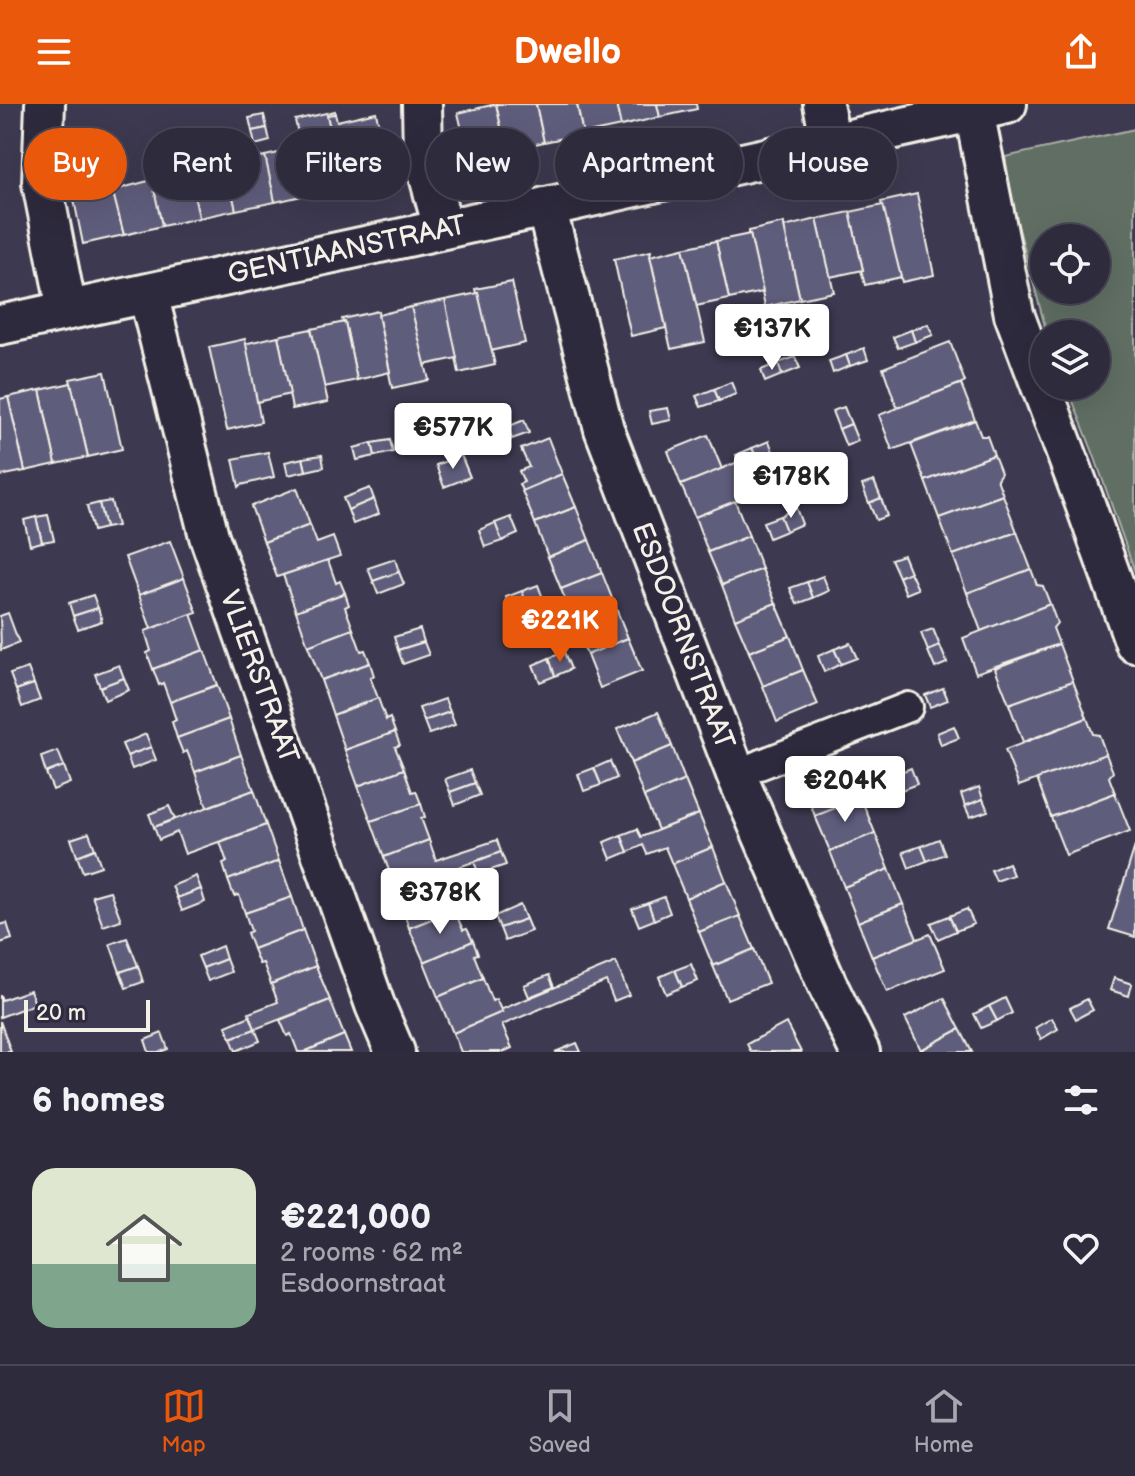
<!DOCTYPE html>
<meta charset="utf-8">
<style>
:root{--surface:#2e2b3c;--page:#3a3747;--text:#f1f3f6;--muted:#a7a7af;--line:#494756;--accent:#ea580c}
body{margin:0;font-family:"Balsamiq Sans",sans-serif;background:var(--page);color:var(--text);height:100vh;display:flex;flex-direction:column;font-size:30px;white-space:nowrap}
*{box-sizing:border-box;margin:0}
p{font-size:26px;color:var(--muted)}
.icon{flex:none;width:44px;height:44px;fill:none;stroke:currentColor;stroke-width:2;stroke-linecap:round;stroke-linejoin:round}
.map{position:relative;height:948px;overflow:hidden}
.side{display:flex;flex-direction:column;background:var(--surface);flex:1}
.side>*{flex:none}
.hud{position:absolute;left:24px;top:24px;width:1088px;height:72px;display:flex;gap:16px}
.controls{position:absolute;left:1030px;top:120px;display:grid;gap:16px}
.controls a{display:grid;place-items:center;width:80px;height:80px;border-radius:50%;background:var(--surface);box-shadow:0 8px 32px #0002,0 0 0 2px var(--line);font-size:40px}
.scale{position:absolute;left:24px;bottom:20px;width:126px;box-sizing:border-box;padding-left:8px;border:4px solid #f4f1e8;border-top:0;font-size:22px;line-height:28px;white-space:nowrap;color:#f4f1e8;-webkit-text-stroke:6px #2f2a3d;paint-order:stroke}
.price{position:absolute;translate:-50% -68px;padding:0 18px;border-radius:8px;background:#fff;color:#222;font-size:26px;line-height:52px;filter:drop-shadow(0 2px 4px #0008)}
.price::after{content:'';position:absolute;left:50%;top:48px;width:24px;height:18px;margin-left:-12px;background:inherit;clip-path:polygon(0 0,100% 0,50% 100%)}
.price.selected{background:var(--accent);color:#fff}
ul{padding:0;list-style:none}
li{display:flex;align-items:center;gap:24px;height:200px;padding:0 32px}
li span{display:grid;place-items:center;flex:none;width:224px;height:160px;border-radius:24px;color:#555}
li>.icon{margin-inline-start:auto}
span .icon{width:96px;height:96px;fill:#fffc;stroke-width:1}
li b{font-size:34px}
h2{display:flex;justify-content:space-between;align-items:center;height:96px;padding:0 32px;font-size:34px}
.pill{padding:0 28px;border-radius:36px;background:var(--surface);box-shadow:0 8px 32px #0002,0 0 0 2px var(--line);font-size:28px;line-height:72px}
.pill.selected{background:var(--accent);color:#fff}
header{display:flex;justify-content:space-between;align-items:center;height:104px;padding:0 32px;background:var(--accent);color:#fff;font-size:36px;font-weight:700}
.tab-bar{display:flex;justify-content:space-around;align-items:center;height:112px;border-top:2px solid var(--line);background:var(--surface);font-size:22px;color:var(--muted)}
.tab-bar a{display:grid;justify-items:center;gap:4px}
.tab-bar .selected{color:var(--accent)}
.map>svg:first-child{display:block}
.green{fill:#606e64;stroke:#aab0a6;stroke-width:2;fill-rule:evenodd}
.building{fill:#5f5d7b;stroke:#f4f1e8;stroke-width:2}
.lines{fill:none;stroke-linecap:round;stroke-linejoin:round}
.pedestrian-casing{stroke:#f4f1e8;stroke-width:34}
.minor-casing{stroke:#f4f1e8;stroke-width:44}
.pedestrian{stroke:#2f2a3d;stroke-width:28}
.minor{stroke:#2f2a3d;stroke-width:38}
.labels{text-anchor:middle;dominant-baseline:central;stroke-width:6;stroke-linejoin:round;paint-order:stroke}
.street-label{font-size:28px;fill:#f4f1e8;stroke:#2f2a3d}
</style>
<header><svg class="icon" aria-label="menu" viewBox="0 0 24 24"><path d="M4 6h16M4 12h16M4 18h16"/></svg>Dwello<svg class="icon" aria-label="share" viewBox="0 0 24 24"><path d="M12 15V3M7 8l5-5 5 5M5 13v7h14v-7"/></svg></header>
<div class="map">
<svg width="1135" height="948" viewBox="0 0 1135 948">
<rect width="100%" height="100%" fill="#3d3950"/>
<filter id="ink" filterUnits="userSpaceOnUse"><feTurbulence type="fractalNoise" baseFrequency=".0125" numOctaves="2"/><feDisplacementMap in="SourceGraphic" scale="16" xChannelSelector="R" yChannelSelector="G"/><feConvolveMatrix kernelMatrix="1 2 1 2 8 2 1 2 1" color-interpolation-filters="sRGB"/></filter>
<g filter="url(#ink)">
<!-- green -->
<path class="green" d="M1135,25V468L1094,351L1067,282H1096V230H1047L1014,106L1005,53ZM1044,134H1096V186H1044Z"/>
<!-- building -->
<g class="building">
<path d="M496,0H536L544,38L506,47Z"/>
<path d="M496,0L506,47L469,55L458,9Z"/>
<path d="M536,0H577L583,30L544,38Z"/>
<path d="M577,0H616L621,22L583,30Z"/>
<path d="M616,0H657L660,13L621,22Z"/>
<path d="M657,0H696L697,5L660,13Z"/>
<path d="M335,7V10L327,11L330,24L338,23L351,81L311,90L295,16Z"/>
<path d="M376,8L390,72L351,81L338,23L330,24L327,11L335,10L337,17Z"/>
<path d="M264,11L267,24L252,27L249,14Z"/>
<path d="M267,24L270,37L255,41L252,27Z"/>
<path d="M113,43L116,57L98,61L95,47Z"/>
<path d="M301,44L311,90L275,98L265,52Z"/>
<path d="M222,46L236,106L199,114L186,54Z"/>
<path d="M95,47L101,75L109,73L124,131L83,140L68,66L67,53Z"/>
<path d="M265,52L275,98L236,106L226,61Z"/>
<path d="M186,54L199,114L162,122L149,63Z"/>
<path d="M116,57L122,84L152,76L162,122L124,131L109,73L101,75L98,61Z"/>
<path d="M917,90L934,171L902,178L881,98Z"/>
<path d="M883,101L901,173L865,181L861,166H863L850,108Z"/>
<path d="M850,108L863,166L830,173L817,115Z"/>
<path d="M817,115L834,188L800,195L784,123Z"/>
<path d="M784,119V123L800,195L765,203L750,130H748V127Z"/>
<path d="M750,130L763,188L729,195L716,137Z"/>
<path d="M716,137L729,195L696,202L683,144Z"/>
<path d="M683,144L705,238L671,245L650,152Z"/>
<path d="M651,147L650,152L666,224L631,232L614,155Z"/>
<path d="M512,178L525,239L490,247L478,189H476L475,185Z"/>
<path d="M478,189L495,261L459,269L445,196Z"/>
<path d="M445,196L457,254L424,261L411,203Z"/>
<path d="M411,203L429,276L392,284L389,269L390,268L378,211Z"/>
<path d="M378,207L379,210L378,211L390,268L357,276L345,218H343L342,215Z"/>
<path d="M345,218L357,276L324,283L311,225Z"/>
<path d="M928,220L933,231L915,238L911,226Z"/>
<path d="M311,225L328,298L292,305L278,232Z"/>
<path d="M911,226L915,238L898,244L893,233Z"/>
<path d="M278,232L290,290L257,298L244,240Z"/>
<path d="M245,235L261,318L227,326L209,243Z"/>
<path d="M950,238L965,278L897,304L883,264Z"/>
<path d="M864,244L868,256L850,262L846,251Z"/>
<path d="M846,251L850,262L833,269L829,257Z"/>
<path d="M795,253L800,264L782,271L778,259Z"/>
<path d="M778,259L782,271L765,278L761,266Z"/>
<path d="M105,268L122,345L88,353L70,275Z"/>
<path d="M731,278L736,290L719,297L714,285Z"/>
<path d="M965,278L961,280L975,316L892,346L879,311Z"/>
<path d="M71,279L88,353L56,360L40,286Z"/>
<path d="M714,285L719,297L701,303L696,292Z"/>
<path d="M40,286L56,360L25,367L8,293Z"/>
<path d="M8,293L25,367L0,372V295Z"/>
<path d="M844,303L851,320L839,325L832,307Z"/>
<path d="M668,304L671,316L652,320L649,307Z"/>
<path d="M524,316L529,329L512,335L507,323Z"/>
<path d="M975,316L981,332H987L994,351L925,377L911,340Z"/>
<path d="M851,320L858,337L846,342L839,325Z"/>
<path d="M456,321L459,334L441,338L438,325Z"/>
<path d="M507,323L512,335L494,342L490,330Z"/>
<path d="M438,325L441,338L422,342L420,329Z"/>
<path d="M708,331L722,365L681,381L668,347Z"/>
<path d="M548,334L562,370L522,387L519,380L524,378L519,367L529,363L521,345Z"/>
<path d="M390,336L393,348L375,352L372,339Z"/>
<path d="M769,337L775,353L759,359L752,344Z"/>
<path d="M372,339L375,352L357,356L354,344Z"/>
<path d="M752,344L759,359L742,367L736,351Z"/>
<path d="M268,348L274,373L241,381L239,383L233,355Z"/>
<path d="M322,351L324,363L306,367L303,354Z"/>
<path d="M461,351L470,373L444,383L436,361Z"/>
<path d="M994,351L1001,369L997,375L1003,391L939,414L925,377Z"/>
<path d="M303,354L306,367L288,371L285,358Z"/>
<path d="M738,358L752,391L695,413L681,381Z"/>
<path d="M562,370L576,403L535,419L522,387Z"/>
<path d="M874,377L881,394L869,399L862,381Z"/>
<path d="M297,384L310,421L264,438L251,402Z"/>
<path d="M370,384L374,395L348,406L343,394Z"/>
<path d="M1003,391L1017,428L953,451L939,414Z"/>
<path d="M881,394L887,412L876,416L869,399Z"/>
<path d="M374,395L379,410L353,420L348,406Z"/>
<path d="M111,397L117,422L105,424L99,399Z"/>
<path d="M735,397L749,432L708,448L695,413Z"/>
<path d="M99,399L105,424L93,427L87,402Z"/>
<path d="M576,403L589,436L548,453L535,419Z"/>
<path d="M796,404L802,420L786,427L780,412Z"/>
<path d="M48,411L54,436L42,438L36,413Z"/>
<path d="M780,412L786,427L769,434L763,418Z"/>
<path d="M36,413L42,438L30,441L24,416Z"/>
<path d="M511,413L518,430L502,437L495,419Z"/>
<path d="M495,419L502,437L485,443L479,426Z"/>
<path d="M310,421L317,439L333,433L340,452L277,473L264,438Z"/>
<path d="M1017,428L1031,465L967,489L953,451Z"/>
<path d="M749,432L762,465L722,481L708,448Z"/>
<path d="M589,436L602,469L561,485L548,453Z"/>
<path d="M170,437L184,474L139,491L125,453Z"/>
<path d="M903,451L910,468L899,473L891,455Z"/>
<path d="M395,455L399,468L373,477L368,464Z"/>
<path d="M328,456L336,479L340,477L345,489L296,507L283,471Z"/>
<path d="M762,465L776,499L735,515L722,481Z"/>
<path d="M1031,465L1037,481L1043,482L1050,500L981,527L967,489Z"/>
<path d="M399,468L404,480L378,490L373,477Z"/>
<path d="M910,468L918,485L906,490L899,473Z"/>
<path d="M602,469L615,502L574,519L561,485Z"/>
<path d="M823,472L829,487L813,494L807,478Z"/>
<path d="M184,474L197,509L151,525L139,491Z"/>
<path d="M807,478L813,494L797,500L790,484Z"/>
<path d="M538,481L544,497L528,504L522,487Z"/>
<path d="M522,487L528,504L512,510L506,493Z"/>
<path d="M345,489L349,501L345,503L353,525L308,542L296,507Z"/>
<path d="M93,491L98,504L73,512L69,499Z"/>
<path d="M776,499L790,532L749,548L735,515Z"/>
<path d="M1050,500L1057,519L1053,524L1059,540L976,569L963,534Z"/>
<path d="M615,502L628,534L587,551L574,519Z"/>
<path d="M98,504L102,517L78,525L73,512Z"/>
<path d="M8,509L19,539L1,546L0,512Z"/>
<path d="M191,510L204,546L153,565L147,549L151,547L145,527Z"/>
<path d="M353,525L361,547L365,546L370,559L321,576L308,542Z"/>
<path d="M420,525L424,538L398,546L394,533Z"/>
<path d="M933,525L940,542L928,547L921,529Z"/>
<path d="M790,532L803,566L763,582L749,548Z"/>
<path d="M628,534L642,567L600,584L587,551Z"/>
<path d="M424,538L429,551L403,560L398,546Z"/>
<path d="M850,539L857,554L841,560L834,545Z"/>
<path d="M1059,540L1073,577L1009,600L995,564Z"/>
<path d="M940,542L947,559L935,564L928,547Z"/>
<path d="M834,545L841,560L824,568L818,552Z"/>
<path d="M204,546L217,581L170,598L163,579L159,581L153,565Z"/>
<path d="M564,548L571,565L555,572L549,554Z"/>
<path d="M549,554L555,572L540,578L533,561Z"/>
<path d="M370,559L374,572L370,573L378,594L333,611L321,576Z"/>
<path d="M119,561L124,574L100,583L95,570Z"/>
<path d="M28,564L34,580L16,586L10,570Z"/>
<path d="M803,566L818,601L777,618L763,582Z"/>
<path d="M124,574L129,586L105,596L100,583Z"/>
<path d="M1073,577L1087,614L1023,638L1009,600Z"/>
<path d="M34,580L40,596L22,603L16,586Z"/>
<path d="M217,581L229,615L177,634L172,618L176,616L170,598Z"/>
<path d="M943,584L948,596L930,603L925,591Z"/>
<path d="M378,594L386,616L390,614L395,628L345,646L333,611Z"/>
<path d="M445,595L450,608L424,617L419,604Z"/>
<path d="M450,608L455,621L429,630L424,617Z"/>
<path d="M658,608L672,642L631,659L617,625Z"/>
<path d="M1087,614L1093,630L1099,631L1106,650L1019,682L1005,646Z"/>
<path d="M229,615L241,651L195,668L187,647L183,649L177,634Z"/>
<path d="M954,622L959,634L941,641L937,629Z"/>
<path d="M395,628L400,641L395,643L404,665L358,682L345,646Z"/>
<path d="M146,630L151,643L127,652L122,640Z"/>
<path d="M672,642L685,676L644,693L631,659Z"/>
<path d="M151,643L156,656L132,665L127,652Z"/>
<path d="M58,647L64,662L46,669L41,653Z"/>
<path d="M1106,650L1113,668L1109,673L1115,689L1051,713L1037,675Z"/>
<path d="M241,651L254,686L207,703L195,668Z"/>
<path d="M610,657L617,674L601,681L594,664Z"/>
<path d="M846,657L861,694L815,712L801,676Z"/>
<path d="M64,662L70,679L53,686L46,669Z"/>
<path d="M594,664L601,681L584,687L578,670Z"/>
<path d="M911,664L917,680L899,687L893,671Z"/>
<path d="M404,665L412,688L416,687L421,700L371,717L358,682Z"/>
<path d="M470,666L475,679L450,688L445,675Z"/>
<path d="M893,671L899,687L881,695L875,679Z"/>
<path d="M685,676L699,710L658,726L644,693Z"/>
<path d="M475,679L480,691L455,701L450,688Z"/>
<path d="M979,683L983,695L965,702L961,690Z"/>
<path d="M254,686L266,721L185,750L177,728L159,736L154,723Z"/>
<path d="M1115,689L1130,727L1066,751L1051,713Z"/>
<path d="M861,694L875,729L830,747L815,712Z"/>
<path d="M983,695L988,707L970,713L965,702Z"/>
<path d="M421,700L425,713L421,714L429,736L384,753L371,717Z"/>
<path d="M169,702L175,715L154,723L149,710Z"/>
<path d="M699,710L713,743L672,760L665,743L647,750L643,741L628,748L621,731L637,725L641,733Z"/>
<path d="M266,721L279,757L228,776L223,760L227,758L220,738Z"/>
<path d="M89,729L95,745L77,752L71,735Z"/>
<path d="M875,729L889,765L844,783L830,747Z"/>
<path d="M621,731L628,748L611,755L604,738Z"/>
<path d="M939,735L945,750L927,757L921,742Z"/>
<path d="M429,736L436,756L497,736L501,748L445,768L446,770L397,788L384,753Z"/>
<path d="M921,742L927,757L909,764L903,748Z"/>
<path d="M1135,742V833L1109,825Z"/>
<path d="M713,743L726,777L686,794L672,760Z"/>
<path d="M95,745L101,762L83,768L77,752Z"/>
<path d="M501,748L506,761L479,770L474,758Z"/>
<path d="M279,757L292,793L245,809L239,791L234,792L228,776Z"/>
<path d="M1008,759L1013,771L996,777L991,766Z"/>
<path d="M889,765L903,800L858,818L844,783Z"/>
<path d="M446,770L451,784L447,785L454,806L409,824L397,788Z"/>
<path d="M196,772L201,785L177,794L172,782Z"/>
<path d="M726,777L740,812L699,828L686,794Z"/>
<path d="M201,785L205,798L182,807L177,794Z"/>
<path d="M110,787L121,816L103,822L92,792Z"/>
<path d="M292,793L303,826L253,845L247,829L251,827L245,809Z"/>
<path d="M664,793L670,809L654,816L648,799Z"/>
<path d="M648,799L654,816L639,822L632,805Z"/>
<path d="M903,800L917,835L872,853L858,818Z"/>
<path d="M520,801L526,815L500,824L495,812Z"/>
<path d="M967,805L974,820L956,827L949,812Z"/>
<path d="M454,806L463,826L467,825L473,837L424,858L409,824Z"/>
<path d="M740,812L754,845L713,862L699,828Z"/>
<path d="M949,812L956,827L938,835L931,819Z"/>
<path d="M526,815L531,827L505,837L500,824Z"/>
<path d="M7,819L12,835L0,839V821Z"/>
<path d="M303,826L316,862L271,880L263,859L259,860L253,845Z"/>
<path d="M930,830L945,865L887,888L872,853Z"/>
<path d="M127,834L138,862L120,868L110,840Z"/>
<path d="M473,837L478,850L474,851L483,874L438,893L424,858Z"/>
<path d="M222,842L226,855L203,864L198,852Z"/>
<path d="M754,845L768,879L727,895L713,862Z"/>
<path d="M226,855L231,868L208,877L203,864Z"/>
<path d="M616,858L629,891L614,897L606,877L502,921L512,944L503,948H461L453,929L502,908L500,906Z"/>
<path d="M691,860L698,877L682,883L675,866Z"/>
<path d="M138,862L143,878L126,884L120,868Z"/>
<path d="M316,862L330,896L255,925L249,909L278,898L271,880Z"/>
<path d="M675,866L682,883L666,890L659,873Z"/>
<path d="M549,871L554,883L529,893L524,881Z"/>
<path d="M483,874L492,897L496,895L502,908L453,929L438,893Z"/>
<path d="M1114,874L1132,880L1129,892L1110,886Z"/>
<path d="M30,886L35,900L0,913V891L2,896Z"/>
<path d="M944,894L960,925L921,946L905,914Z"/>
<path d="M1005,894L1012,909L997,917L989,902Z"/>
<path d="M1087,895L1093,906L1076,915L1070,904Z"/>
<path d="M330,896L344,931L304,948H298L291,930L287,932L280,916Z"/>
<path d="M989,902L997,917L981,924L974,910Z"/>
<path d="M250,912L255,925L231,934L226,922Z"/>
<path d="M1052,914L1058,925L1041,935L1035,924Z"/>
<path d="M0,917L11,948H0Z"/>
<path d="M786,919L801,948H751L747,940Z"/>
<path d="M255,925L260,937L236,947L231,934Z"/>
<path d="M960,925L972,948H923L921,946Z"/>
<path d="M162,929L168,945L160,948H149L145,936Z"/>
<path d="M344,931L351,948H304Z"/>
<path d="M577,939L581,948H555Z"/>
</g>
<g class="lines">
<defs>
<path id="pedestrian" d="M736,670L908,603"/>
<g id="minor">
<path d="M45,0L42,79L67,206"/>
<path d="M422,0L423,50L443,124"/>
<path d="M823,0L831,39"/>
<path d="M974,7L1014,210L1084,397L1135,539"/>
<path d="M546,103L604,325L736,670L827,880L860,948"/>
<path d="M148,190L209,432L375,901L395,948"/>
<path d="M0,221L546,103L1007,0"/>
</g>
</defs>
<!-- pedestrian casing -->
<use href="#pedestrian" class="pedestrian-casing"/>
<!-- minor casing -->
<use href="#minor" class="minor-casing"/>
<!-- pedestrian -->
<use href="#pedestrian" class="pedestrian"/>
<!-- minor -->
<use href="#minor" class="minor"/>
</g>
</g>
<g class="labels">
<!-- street labels -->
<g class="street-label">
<text transform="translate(347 146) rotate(-12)">GENTIAANSTRAAT</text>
<text transform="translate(683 532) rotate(69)">ESDOORNSTRAAT</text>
<text transform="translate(259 573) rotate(70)">VLIERSTRAAT</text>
</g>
</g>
</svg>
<div class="controls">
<a><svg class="icon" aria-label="locate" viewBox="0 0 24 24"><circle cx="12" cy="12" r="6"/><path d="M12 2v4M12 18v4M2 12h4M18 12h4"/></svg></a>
<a><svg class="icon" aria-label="layers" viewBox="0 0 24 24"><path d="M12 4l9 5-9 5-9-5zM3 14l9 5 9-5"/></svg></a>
</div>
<div class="scale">20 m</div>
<b class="price" style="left:772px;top:268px">€137K</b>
<b class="price" style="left:453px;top:367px">€577K</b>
<b class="price" style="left:791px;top:416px">€178K</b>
<b class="price selected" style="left:560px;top:560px">€221K</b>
<b class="price" style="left:845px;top:720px">€204K</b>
<b class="price" style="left:440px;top:832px">€378K</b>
<div class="hud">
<a class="pill selected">Buy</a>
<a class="pill">Rent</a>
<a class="pill">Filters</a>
<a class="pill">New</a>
<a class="pill">Apartment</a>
<a class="pill">House</a>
</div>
</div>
<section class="side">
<h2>6 homes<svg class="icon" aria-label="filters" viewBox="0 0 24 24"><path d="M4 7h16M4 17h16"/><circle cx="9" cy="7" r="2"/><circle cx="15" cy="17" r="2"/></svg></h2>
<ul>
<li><span style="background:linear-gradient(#dfe7d0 60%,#7fa58c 0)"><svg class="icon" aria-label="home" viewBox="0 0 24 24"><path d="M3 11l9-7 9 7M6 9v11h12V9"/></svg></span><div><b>€221,000</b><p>2 rooms · 62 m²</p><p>Esdoornstraat</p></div><svg class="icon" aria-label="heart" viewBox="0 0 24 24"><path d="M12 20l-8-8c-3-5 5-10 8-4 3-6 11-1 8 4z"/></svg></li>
</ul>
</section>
<nav class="tab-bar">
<a class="selected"><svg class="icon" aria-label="map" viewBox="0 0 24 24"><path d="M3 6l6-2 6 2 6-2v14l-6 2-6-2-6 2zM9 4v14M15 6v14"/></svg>Map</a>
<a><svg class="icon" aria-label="saved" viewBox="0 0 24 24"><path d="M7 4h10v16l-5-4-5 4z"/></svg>Saved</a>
<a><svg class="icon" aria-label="home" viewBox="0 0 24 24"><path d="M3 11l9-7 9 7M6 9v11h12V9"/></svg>Home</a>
</nav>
